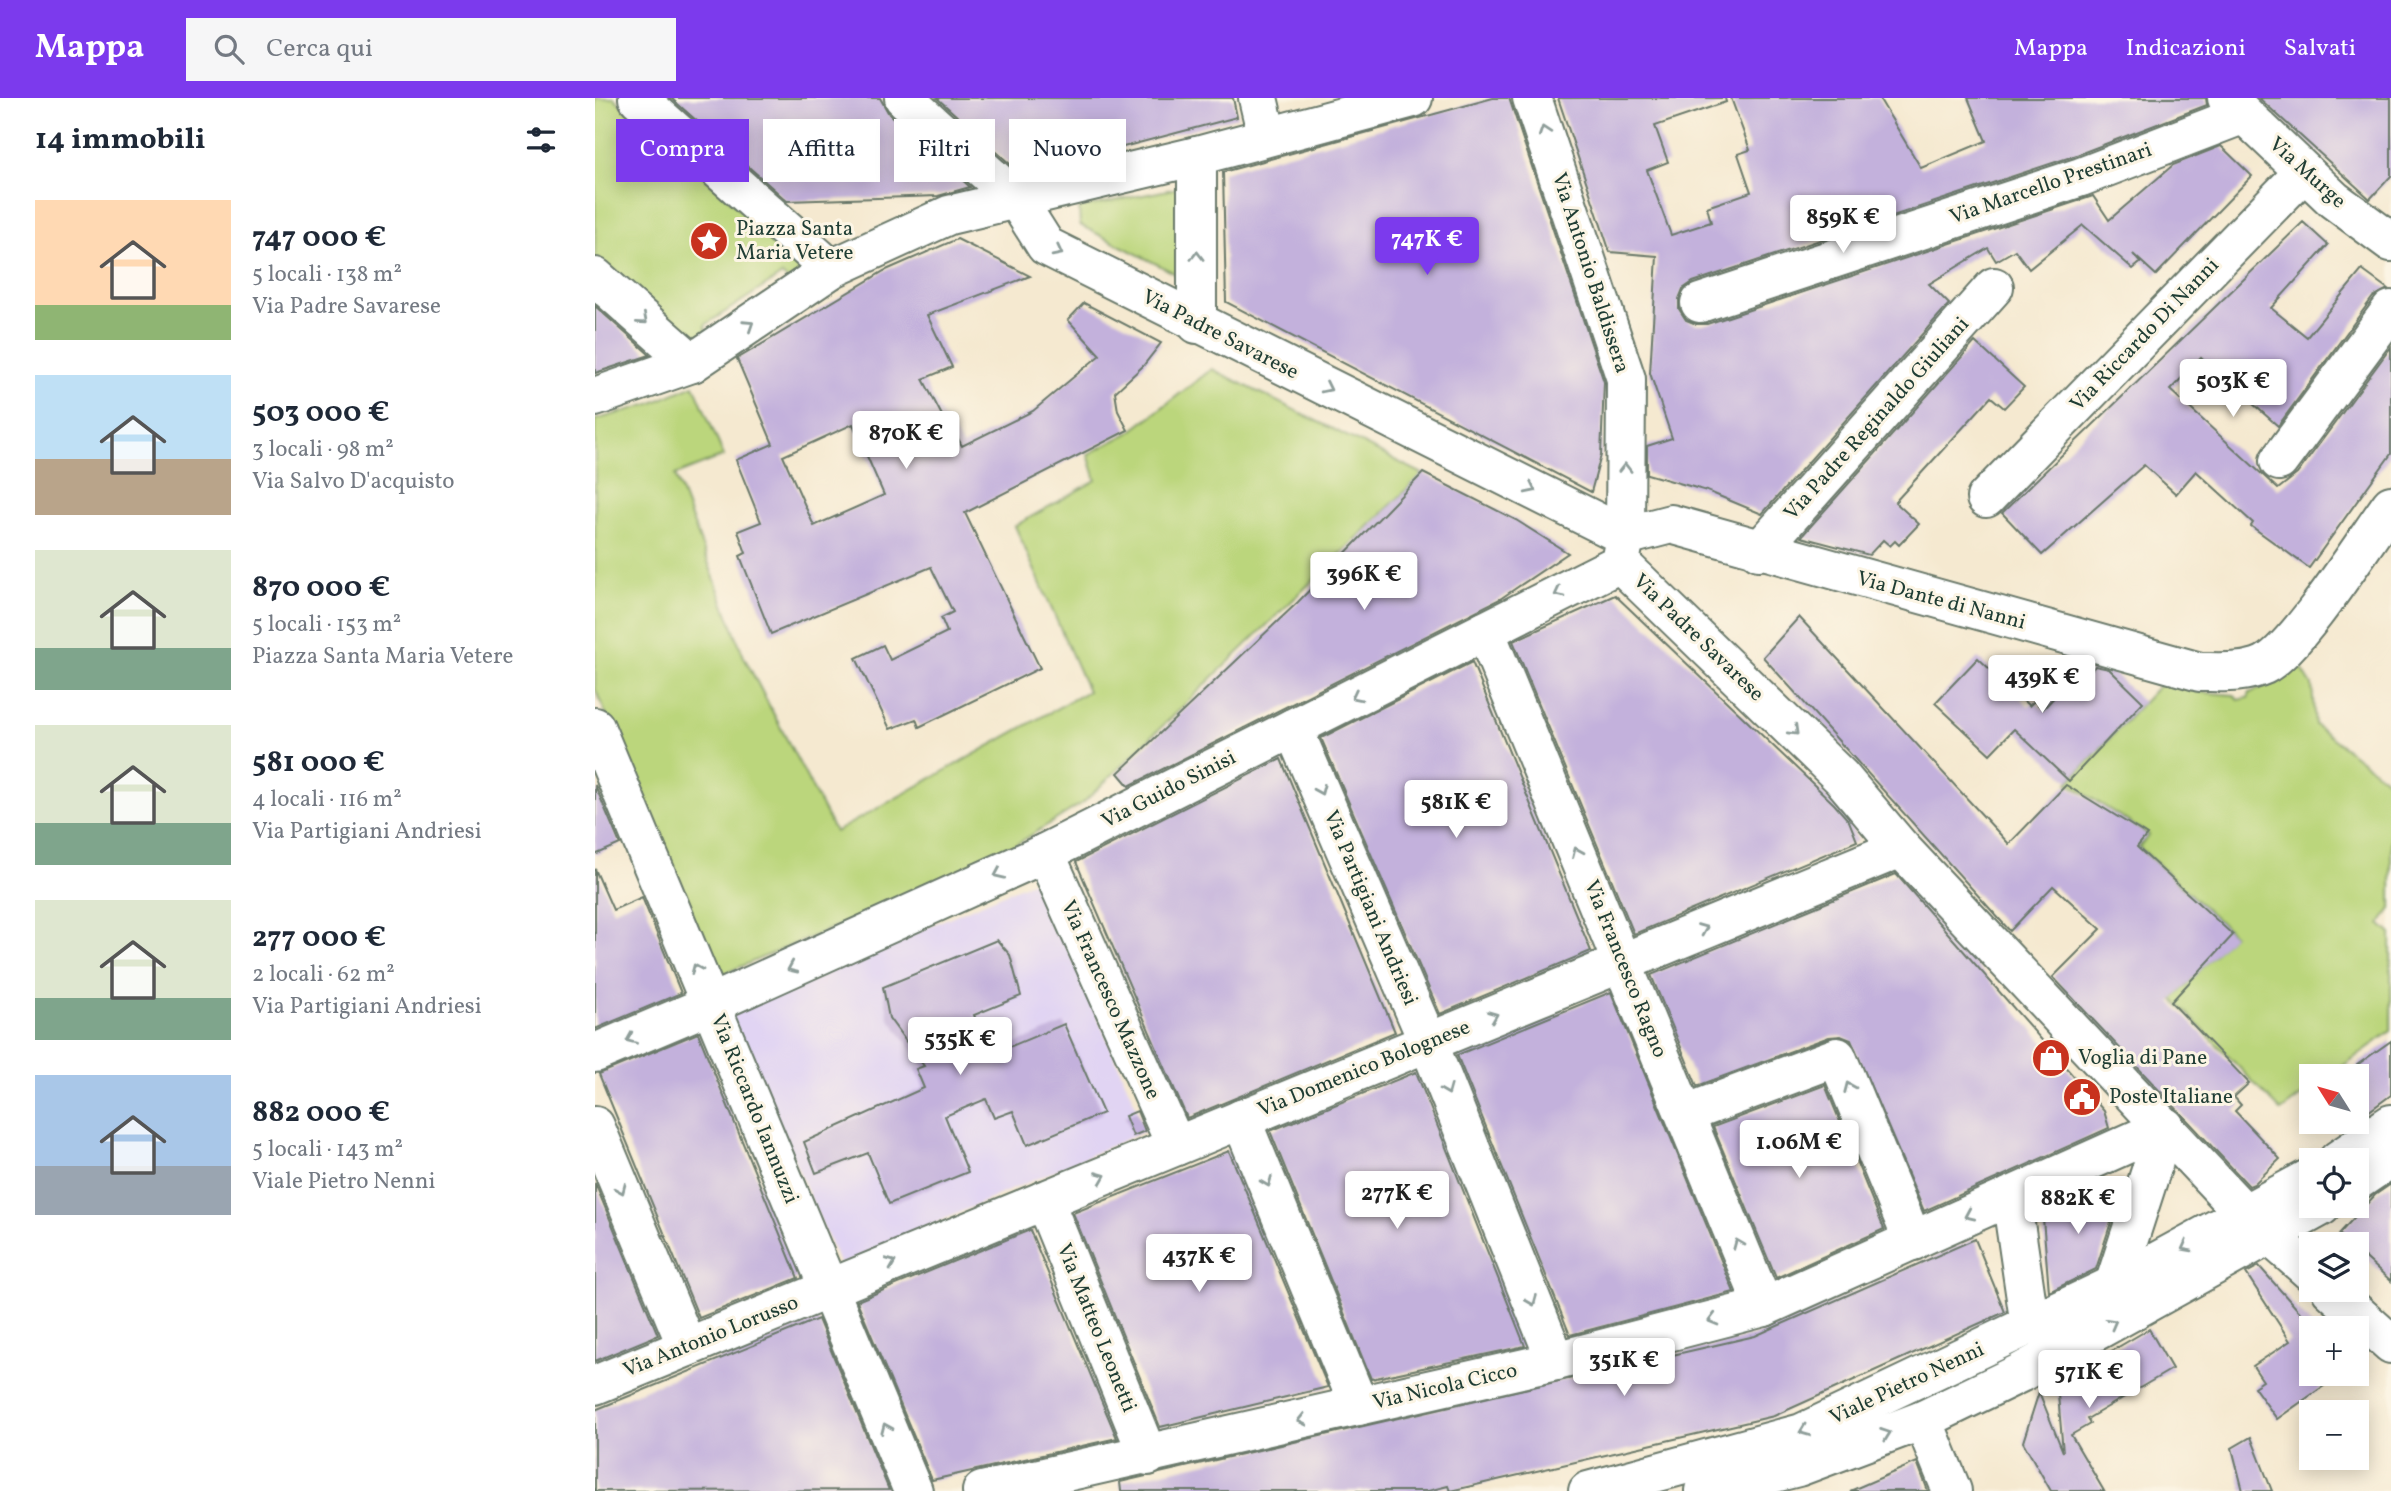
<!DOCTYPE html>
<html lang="it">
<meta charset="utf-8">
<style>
:root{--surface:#fff;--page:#f6f6f7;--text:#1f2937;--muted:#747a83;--accent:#7c3aed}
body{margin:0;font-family:Vollkorn,serif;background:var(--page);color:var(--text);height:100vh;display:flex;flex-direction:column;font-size:26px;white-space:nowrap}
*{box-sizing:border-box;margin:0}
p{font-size:23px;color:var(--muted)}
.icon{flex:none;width:38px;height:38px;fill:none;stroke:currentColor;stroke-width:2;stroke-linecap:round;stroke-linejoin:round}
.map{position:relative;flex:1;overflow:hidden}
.side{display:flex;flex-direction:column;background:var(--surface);width:595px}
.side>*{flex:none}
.top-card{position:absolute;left:21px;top:21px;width:665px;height:63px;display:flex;gap:14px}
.needle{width:46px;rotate:307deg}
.fabs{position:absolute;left:1704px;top:966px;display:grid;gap:14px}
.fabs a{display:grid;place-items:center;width:70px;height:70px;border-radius:0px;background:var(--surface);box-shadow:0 4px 18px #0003;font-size:35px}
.price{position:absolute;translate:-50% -60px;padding:0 16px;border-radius:7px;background:#fff;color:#222;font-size:23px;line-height:46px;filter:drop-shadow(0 2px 4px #0008)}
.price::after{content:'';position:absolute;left:50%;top:42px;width:21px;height:16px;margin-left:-10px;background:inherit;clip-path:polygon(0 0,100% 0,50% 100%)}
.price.selected{background:var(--accent);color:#fff}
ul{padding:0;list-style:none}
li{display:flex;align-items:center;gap:21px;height:175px;padding:0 35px}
li span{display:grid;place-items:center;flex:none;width:196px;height:140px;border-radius:0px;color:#555}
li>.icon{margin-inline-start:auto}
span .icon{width:84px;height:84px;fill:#fffc;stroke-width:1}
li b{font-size:30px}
h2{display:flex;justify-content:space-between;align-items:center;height:84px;padding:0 35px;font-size:30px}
.pill{padding:0 24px;border-radius:0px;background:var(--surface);box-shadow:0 4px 18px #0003;font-size:24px;line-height:63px}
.pill.selected{background:var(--accent);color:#fff}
header{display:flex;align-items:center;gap:42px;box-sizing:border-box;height:98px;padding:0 35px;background:var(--accent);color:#fff}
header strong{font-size:33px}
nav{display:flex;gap:38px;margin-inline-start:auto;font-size:24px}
.search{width:490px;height:63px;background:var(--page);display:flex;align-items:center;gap:18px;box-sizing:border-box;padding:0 24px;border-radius:0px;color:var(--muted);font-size:26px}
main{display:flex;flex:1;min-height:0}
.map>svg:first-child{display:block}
.built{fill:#e1d4f3}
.green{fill:#bbd67b;stroke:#6d8a58;stroke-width:2}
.building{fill:#c3b1dc;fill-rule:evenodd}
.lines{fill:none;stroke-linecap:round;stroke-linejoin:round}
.minor-casing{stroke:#6a796b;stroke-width:42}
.major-casing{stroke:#6a796b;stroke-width:42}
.minor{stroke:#fff;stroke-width:38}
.major{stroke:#fff;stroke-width:38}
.oneway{stroke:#8f9e9a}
.labels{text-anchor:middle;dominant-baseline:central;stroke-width:6;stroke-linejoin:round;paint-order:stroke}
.street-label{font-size:21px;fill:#1f3d34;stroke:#fcf5e5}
.poi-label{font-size:21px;fill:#1f3d34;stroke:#fcf5e5;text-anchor:start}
</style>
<header>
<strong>Mappa</strong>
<div class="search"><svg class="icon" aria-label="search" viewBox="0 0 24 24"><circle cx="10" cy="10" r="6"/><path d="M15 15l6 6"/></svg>Cerca qui</div>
<nav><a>Mappa</a><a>Indicazioni</a><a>Salvati</a></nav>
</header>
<main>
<section class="side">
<h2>14 immobili<svg class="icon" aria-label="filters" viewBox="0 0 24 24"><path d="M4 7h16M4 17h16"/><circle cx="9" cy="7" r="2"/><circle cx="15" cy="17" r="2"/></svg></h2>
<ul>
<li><span style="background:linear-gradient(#ffd9b3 75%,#8fb573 0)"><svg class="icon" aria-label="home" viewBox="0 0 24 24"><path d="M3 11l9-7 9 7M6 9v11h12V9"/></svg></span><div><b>747 000 €</b><p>5 locali · 138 m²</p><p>Via Padre Savarese</p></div></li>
<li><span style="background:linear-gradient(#bfe0f5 60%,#b9a48a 0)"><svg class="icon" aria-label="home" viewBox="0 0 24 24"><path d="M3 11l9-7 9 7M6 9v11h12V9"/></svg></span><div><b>503 000 €</b><p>3 locali · 98 m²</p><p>Via Salvo D'acquisto</p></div></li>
<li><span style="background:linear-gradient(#dfe7d0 70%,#7fa58c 0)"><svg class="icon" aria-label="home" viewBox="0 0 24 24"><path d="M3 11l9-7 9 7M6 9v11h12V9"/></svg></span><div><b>870 000 €</b><p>5 locali · 153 m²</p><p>Piazza Santa Maria Vetere</p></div></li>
<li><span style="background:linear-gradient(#dfe7d0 70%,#7fa58c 0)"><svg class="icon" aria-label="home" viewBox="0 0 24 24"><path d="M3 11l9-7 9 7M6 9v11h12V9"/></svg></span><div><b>581 000 €</b><p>4 locali · 116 m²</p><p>Via Partigiani Andriesi</p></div></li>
<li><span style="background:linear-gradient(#dfe7d0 70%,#7fa58c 0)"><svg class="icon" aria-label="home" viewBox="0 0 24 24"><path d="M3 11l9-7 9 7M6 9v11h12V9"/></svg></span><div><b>277 000 €</b><p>2 locali · 62 m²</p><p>Via Partigiani Andriesi</p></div></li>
<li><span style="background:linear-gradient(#a9c7e8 65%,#9aa5b1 0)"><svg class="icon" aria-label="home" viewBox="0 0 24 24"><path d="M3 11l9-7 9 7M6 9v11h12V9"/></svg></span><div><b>882 000 €</b><p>5 locali · 143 m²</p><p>Viale Pietro Nenni</p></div></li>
</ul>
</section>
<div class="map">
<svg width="1796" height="1393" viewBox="0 0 1796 1393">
<rect width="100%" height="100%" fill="#fcf5e5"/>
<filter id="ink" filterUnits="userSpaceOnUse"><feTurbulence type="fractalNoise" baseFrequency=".0143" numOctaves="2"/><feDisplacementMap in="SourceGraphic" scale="14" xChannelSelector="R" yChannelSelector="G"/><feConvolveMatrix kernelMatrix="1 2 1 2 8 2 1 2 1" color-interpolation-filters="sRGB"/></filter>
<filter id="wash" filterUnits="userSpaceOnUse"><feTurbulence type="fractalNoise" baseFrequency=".00686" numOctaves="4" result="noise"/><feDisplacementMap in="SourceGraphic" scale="28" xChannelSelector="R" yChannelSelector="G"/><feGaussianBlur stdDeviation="1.57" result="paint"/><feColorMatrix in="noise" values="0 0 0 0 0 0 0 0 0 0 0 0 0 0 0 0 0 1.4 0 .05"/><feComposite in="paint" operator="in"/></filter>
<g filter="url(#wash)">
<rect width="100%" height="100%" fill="#f5e9d0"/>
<!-- built -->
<path class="built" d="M443,781L543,1013L530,1018L538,1038L245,1167L135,915Z"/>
<!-- green -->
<g class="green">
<path d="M0,0H19L209,167L196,185L187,177L110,227L112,236L98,246L0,165Z"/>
<path d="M583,90L585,178L485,127L484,110Z"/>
<path d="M617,271L828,376L489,704L390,766L121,879L0,590V322L55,306L99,287L129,358L80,377L149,559L240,734L493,593L420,428L501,382L493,356L534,335Z"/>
<path d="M1704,566L1717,587L1720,627L1796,685V811L1785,826L1796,836V933L1734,978H1717V990L1686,1013L1578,901L1638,836L1544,749L1554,737L1473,685L1569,582L1603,594L1639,597L1643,602L1653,600L1655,595L1692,577Z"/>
</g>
<g id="blocks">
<!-- building -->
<g class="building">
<path d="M76,0H285L294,16L375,89L343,98L192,103Z"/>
<path d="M342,0H638L642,19L426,76Z"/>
<path d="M898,0H914L1009,284L1006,357L996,394L631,204L628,74Z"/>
<path d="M963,0H1130L1131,4L1060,28L1073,64L1052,72L1076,137L1116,124L1112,109L1156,94L1143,56L1155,52L1136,0H1284L1326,70L1391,43L1373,0H1611L1612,7L1479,58L1098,184L1088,191L1084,201V211L1091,222L1101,226H1112L1498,98L1514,122L1578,67L1626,48L1657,78L1561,177L1538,156L1545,165L1538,171L1488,127L1434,171L1420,152L1401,163L1393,150L1334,186L1354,206L1167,416L1112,393L1052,376V348L1077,340L1055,275L1062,158L1015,154Z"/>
<path d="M1664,0H1796V78L1775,101Z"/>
<path d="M1708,124L1733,147L1676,210L1712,239L1767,172L1793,191L1778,199L1683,328L1606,260L1575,292L1683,391L1702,376L1796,249V356L1714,470L1656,428L1658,425L1601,373L1581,396L1549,367L1447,457L1407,415Z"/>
<path d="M362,141L435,178L332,217L357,269L328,281L354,331L357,329L367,348L438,313L505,257L473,222L489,205L566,245L548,268L520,294L523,313L533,332L370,415L445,570L324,629L321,621L295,631L261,560L288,547L295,562L352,534L346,520L358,514L336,469L176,536L145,458L151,455L143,433L166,424L141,362L178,346L142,261L289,173ZM258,326L289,397L219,428L188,358Z"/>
<path d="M0,208L55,257L0,275Z"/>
<path d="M1380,244L1429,289L1409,310L1396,299L1300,404L1324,426L1304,447L1300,443L1295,448L1288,442L1274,457L1206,439Z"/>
<path d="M828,375L921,422L973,455L905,501L534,688L523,675L703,504Z"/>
<path d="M1020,497L1239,706L1254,723L1262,743L1039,836L918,543Z"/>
<path d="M1204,519L1414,746L1471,687L1552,737L1542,749L1638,837L1576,904L1654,985L1639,999L1646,1007L1640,1013L1685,1061L1659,1086L1654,1088L1458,879L1506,831L1458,788L1415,833L1168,559Z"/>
<path d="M1383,560L1434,608L1439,603L1448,611L1467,591L1473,597L1500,568L1514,571L1548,604L1474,683L1419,631L1395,656L1340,605Z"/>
<path d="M877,564L996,853L845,916L726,640Z"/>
<path d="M686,661L800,934L592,1020L481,764Z"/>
<path d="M0,687L25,746L0,757Z"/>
<path d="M0,771L18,812L47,799L86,895L0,931Z"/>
<path d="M1301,776L1509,1013L1514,1030L1329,1113L1256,942L1246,938L1234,939L1102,988L1056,877Z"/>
<path d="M402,842L415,857L426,898L379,917L395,957L469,926L508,1015L432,1047L418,1013L399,1020L391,1001L350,1018L373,1074L294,1106L273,1055L221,1075L209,1044L329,990L321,971L329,968L294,920L288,889Z"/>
<path d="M1016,894L1139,1194L975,1237L862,957Z"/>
<path d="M103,935L203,1180L104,1220L4,976Z"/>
<path d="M1796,943V997L1762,1022V967Z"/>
<path d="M821,974L930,1248L776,1281L675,1033Z"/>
<path d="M1230,987L1289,1131L1181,1180L1118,1029Z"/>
<path d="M542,1013L550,1033L538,1038L530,1018Z"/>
<path d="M634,1053L733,1289L565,1329L478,1115Z"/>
<path d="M0,1085L63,1237L0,1263Z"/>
<path d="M1523,1085L1526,1093L1501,1171L1454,1194L1448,1120Z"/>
<path d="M1796,1086V1183L1762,1152V1146H1756L1744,1136L1780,1097Z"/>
<path d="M435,1132L522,1340L337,1382L262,1203Z"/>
<path d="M1380,1141L1410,1214L1179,1318L855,1393L853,1388L833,1393H526L525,1384L1160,1238Z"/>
<path d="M1664,1168L1717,1228V1276H1746L1682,1321L1659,1289L1668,1283L1658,1268L1695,1243L1651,1175Z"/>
<path d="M223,1221L294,1392L0,1393V1312Z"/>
<path d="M1554,1231L1577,1271L1492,1321L1495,1326L1476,1337L1509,1393H1456L1428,1344L1444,1294L1468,1354L1462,1285Z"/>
<path d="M1656,1339L1677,1393H1648L1637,1350Z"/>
<path d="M1322,1364L1333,1393H1255Z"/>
</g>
</g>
</g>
<g filter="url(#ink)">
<use href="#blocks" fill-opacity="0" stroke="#6a796b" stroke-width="2"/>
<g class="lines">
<defs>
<g id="minor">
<path d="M43,0L236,171"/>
<path d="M309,0L422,102L451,148L1030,438L1025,465L1246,679L1306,750L1651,1117"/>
<path d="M663,0L672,38"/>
<path d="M937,0L1031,281L1030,438L1076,426L1605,574C1626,574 1649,576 1669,567C1702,551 1771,441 1796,407"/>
<path d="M1632,0L1739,102L1796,144"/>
<path d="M0,179L97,265"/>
<path d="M1105,205L1486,79L1647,17"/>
<path d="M602,226V58"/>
<path d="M0,299L97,265L236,171L354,117L602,58L818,0"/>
<path d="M1684,363L1796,212"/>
<path d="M1391,400L1709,74"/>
<path d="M1164,453L1399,189"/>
<path d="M890,533L1169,1209"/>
<path d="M0,629L318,1393"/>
<path d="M698,630L833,944L961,1263"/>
<path d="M450,755L581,1048"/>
<path d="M0,955L116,906L450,755L1025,465"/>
<path d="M1090,1016L1242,959L1318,1143"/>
<path d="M646,1021L764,1308"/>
<path d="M0,1028L92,1249"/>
<path d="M1416,1098L1435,1228"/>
<path d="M449,1102L553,1358"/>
<path d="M1519,1187L1570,1029"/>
<path d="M0,1287L1306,750"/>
<path d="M1328,1322L1357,1393"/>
<path d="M387,1393L961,1263L1169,1209L1570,1029"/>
</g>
<g id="major">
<path d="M1743,1062L1796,1026"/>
<path d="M1762,1083L1796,1060"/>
<path d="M1658,1123L1717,1175"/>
<path d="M1736,1192L1796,1246"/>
<path d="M993,1393L1207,1335L1519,1187L1717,1079"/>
<path d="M1109,1393L1203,1369L1328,1322L1425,1275L1727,1108"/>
</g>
</defs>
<!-- minor casing -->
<use href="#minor" class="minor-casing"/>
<!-- major casing -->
<use href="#major" class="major-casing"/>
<!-- minor -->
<use href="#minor" class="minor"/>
<!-- major -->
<use href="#major" class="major"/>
</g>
<!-- one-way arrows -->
<defs><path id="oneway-chevron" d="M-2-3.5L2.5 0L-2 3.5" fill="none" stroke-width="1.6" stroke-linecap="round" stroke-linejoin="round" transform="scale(1.75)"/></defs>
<g class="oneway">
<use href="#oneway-chevron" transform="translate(949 33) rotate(-109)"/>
<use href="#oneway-chevron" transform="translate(463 154) rotate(27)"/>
<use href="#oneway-chevron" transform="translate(602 158) rotate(-90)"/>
<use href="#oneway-chevron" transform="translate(48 222) rotate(41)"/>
<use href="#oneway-chevron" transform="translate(154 227) rotate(-33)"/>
<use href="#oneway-chevron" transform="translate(732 290) rotate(26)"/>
<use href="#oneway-chevron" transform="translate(1030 370) rotate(-90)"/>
<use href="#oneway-chevron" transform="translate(936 391) rotate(26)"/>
<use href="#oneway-chevron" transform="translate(964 495) rotate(153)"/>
<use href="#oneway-chevron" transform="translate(761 598) rotate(153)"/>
<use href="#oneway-chevron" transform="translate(1199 633) rotate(44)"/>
<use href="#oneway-chevron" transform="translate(725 692) rotate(67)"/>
<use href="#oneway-chevron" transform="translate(982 754) rotate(-113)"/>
<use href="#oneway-chevron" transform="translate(404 776) rotate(156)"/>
<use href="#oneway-chevron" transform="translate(1108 831) rotate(-22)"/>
<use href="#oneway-chevron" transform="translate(197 870) rotate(156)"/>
<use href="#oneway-chevron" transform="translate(101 871) rotate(-113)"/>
<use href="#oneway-chevron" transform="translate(898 918) rotate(-22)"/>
<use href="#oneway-chevron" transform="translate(36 941) rotate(157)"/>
<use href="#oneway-chevron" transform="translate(1254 989) rotate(-113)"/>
<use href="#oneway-chevron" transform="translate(852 992) rotate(68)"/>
<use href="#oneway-chevron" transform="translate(506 1079) rotate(-22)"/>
<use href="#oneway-chevron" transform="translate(672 1084) rotate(68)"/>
<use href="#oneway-chevron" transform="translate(26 1091) rotate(67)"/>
<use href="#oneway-chevron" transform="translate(1374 1117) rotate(156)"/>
<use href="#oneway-chevron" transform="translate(1143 1146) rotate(-112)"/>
<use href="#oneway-chevron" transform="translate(1591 1149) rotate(152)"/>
<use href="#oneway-chevron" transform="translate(296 1165) rotate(-22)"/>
<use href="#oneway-chevron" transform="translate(937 1203) rotate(68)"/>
<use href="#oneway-chevron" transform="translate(1118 1222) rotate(165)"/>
<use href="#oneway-chevron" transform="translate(1517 1225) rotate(-29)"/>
<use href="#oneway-chevron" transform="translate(707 1322) rotate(167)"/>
<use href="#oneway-chevron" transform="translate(291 1330) rotate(-113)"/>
<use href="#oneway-chevron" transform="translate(1209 1333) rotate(159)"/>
<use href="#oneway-chevron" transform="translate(1291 1336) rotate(-20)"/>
</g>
</g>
<!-- icons -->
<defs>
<symbol id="sight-disc" viewBox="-11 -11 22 22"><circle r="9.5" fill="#c8321e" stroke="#fcf5e5"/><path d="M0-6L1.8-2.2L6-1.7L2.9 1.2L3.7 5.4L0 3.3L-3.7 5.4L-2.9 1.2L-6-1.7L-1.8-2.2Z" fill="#fff"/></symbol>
<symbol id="shop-disc" viewBox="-11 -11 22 22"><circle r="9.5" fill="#c8321e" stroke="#fcf5e5"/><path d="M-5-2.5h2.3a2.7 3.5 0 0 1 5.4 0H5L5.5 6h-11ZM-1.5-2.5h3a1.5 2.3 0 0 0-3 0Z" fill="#fff"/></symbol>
<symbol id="civic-disc" viewBox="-11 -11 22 22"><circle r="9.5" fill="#c8321e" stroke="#fcf5e5"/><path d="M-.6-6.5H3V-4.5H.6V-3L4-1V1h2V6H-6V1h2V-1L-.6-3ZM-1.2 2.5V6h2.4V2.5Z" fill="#fff"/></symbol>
</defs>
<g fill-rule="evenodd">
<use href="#sight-disc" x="92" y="121" width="44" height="44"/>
<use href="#shop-disc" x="1434" y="938" width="44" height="44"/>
<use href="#civic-disc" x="1465" y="977" width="44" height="44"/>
</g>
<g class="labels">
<!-- street labels -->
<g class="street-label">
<text transform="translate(1712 75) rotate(42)">Via Murge</text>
<text transform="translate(1456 86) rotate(-19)">Via Marcello Prestinari</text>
<text transform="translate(995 175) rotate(72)">Via Antonio Baldissera</text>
<text transform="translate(625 237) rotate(27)">Via Padre Savarese</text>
<text transform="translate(1550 237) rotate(-46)">Via Riccardo Di Nanni</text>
<text transform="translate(1282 321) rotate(-48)">Via Padre Reginaldo Giuliani</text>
<text transform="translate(1346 503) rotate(15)">Via Dante di Nanni</text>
<text transform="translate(1103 540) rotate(44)">Via Padre Savarese</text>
<text transform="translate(574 692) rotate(-27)">Via Guido Sinisi</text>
<text transform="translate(775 810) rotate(67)">Via Partigiani Andriesi</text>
<text transform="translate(1030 871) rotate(68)">Via Francesco Ragno</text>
<text transform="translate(515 902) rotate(66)">Via Francesco Mazzone</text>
<text transform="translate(769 971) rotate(-22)">Via Domenico Bolognese</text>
<text transform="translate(159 1011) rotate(68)">Via Riccardo Iannuzzi</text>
<text transform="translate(501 1230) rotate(68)">Via Matteo Leonetti</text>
<text transform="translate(116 1239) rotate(-22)">Via Antonio Lorusso</text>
<text transform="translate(1312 1286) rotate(-25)">Viale Pietro Nenni</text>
<text transform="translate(850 1289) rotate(-13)">Via Nicola Cicco</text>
</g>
<!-- poi labels -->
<g class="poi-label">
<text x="141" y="131">Piazza Santa<tspan x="141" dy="24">Maria Vetere</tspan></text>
<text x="1483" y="960">Voglia di Pane</text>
<text x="1514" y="999">Poste Italiane</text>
</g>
</g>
</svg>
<div class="fabs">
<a><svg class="needle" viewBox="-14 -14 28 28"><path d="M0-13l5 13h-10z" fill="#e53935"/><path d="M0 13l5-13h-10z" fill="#747a83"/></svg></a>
<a><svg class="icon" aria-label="locate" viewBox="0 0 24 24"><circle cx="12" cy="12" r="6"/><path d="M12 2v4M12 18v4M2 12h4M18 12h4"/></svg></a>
<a><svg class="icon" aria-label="layers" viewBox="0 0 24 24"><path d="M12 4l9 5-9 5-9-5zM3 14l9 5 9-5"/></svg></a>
<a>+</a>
<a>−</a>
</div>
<b class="price" style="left:1248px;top:157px">859K €</b>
<b class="price selected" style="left:832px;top:179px">747K €</b>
<b class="price" style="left:1638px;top:321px">503K €</b>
<b class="price" style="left:311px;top:373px">870K €</b>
<b class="price" style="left:769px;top:514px">396K €</b>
<b class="price" style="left:1447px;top:617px">439K €</b>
<b class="price" style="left:861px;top:742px">581K €</b>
<b class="price" style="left:365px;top:979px">535K €</b>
<b class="price" style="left:1204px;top:1082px">1.06M €</b>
<b class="price" style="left:802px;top:1133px">277K €</b>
<b class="price" style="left:1483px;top:1138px">882K €</b>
<b class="price" style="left:604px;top:1196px">437K €</b>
<b class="price" style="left:1029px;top:1300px">351K €</b>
<b class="price" style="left:1494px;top:1312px">571K €</b>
<div class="top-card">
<a class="pill selected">Compra</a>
<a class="pill">Affitta</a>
<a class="pill">Filtri</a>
<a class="pill">Nuovo</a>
</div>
</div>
</main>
